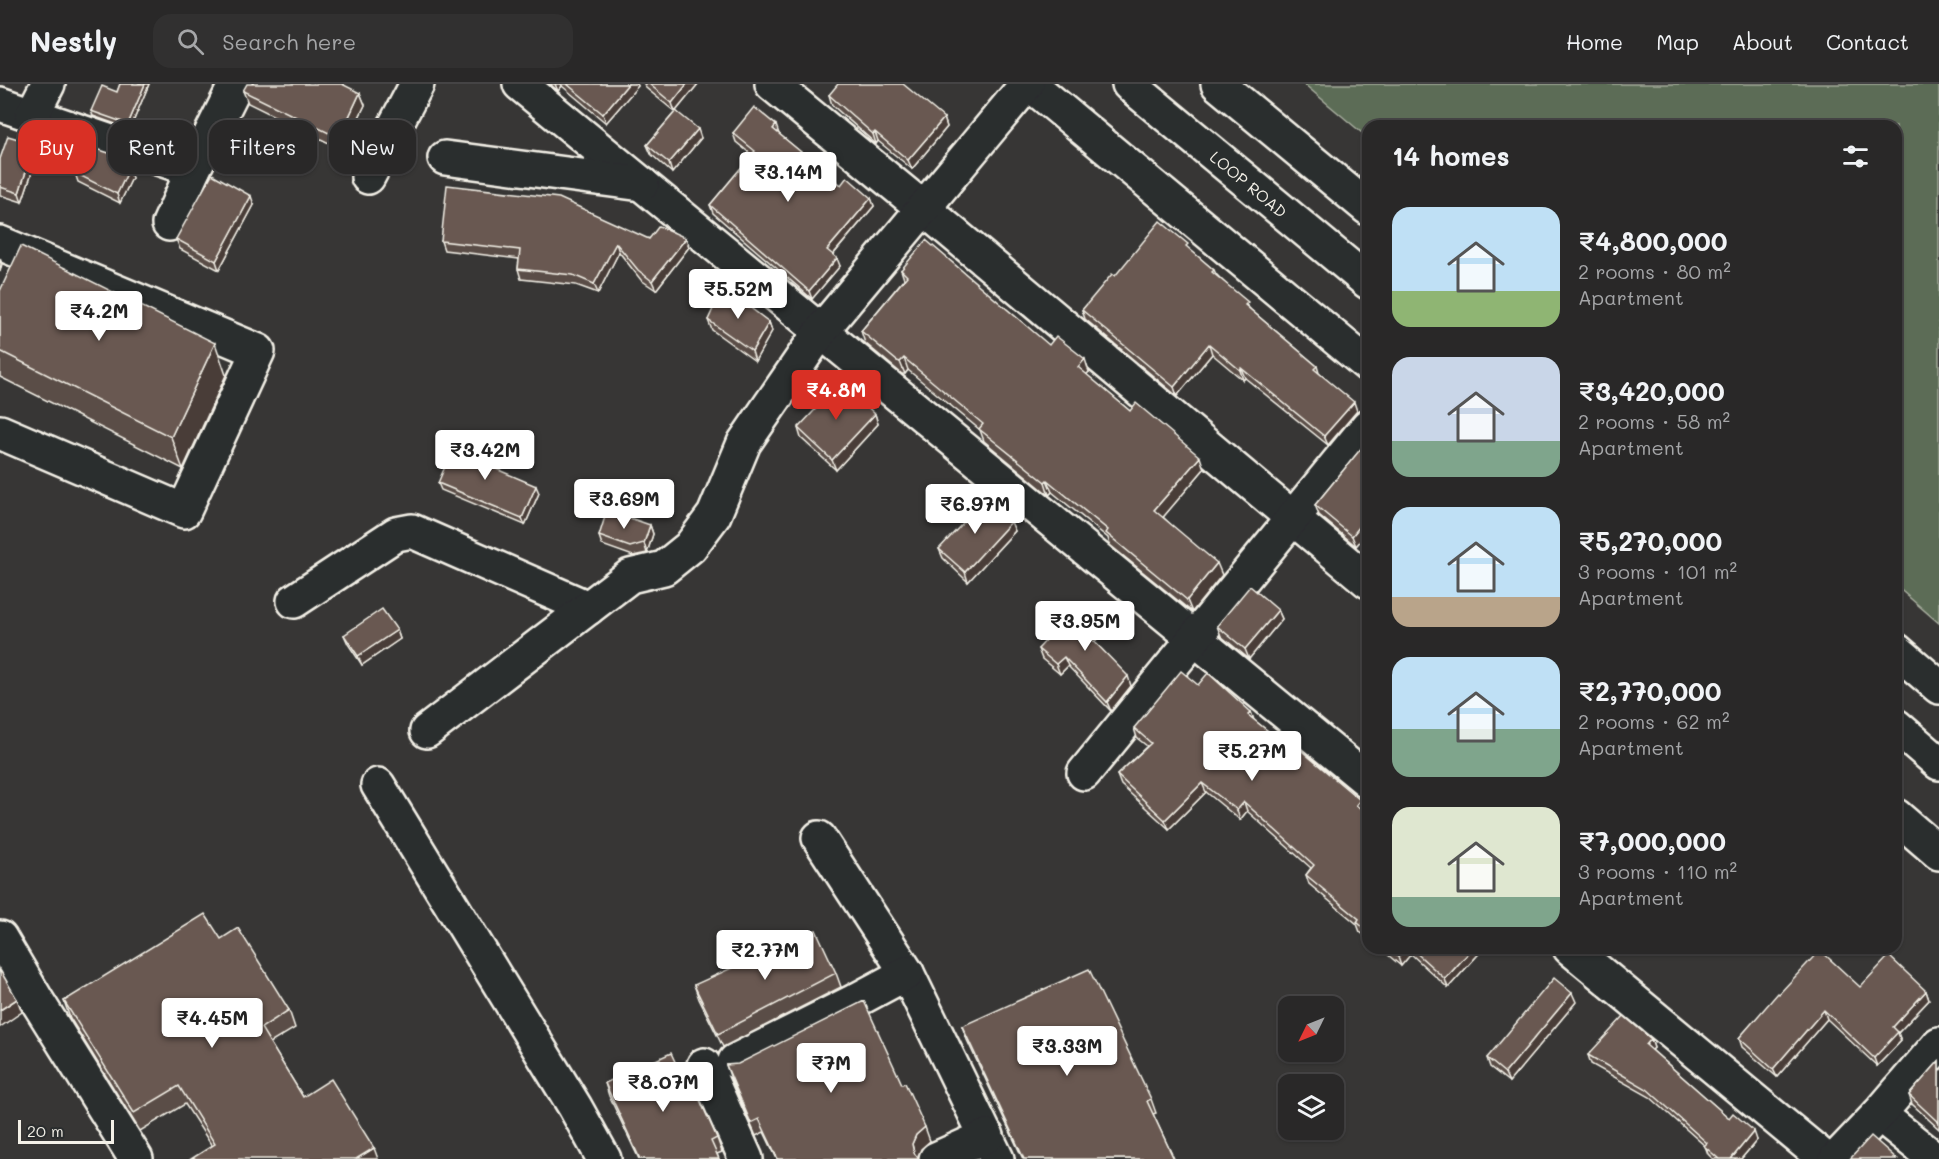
<!DOCTYPE html>
<meta charset="utf-8">
<style>
:root{--surface:#292828;--page:#313030;--text:#f1f3f6;--muted:#a5a6a8;--line:#454445;--accent:#d93025}
body{margin:0;font-family:Mali,sans-serif;background:var(--page);color:var(--text);height:100vh;display:flex;flex-direction:column;font-size:22px;white-space:nowrap}
*{box-sizing:border-box;margin:0}
p{font-size:20px;color:var(--muted)}
.icon{flex:none;width:33px;height:33px;fill:none;stroke:currentColor;stroke-width:2;stroke-linecap:round;stroke-linejoin:round}
.map{position:relative;flex:1;overflow:hidden}
.panel{position:absolute;left:1362px;top:36px;width:540px;height:834px;display:flex;flex-direction:column;background:var(--surface);border-radius:18px;box-shadow:0 2px 4px #0004,0 0 0 2px var(--line)}
.panel>*{flex:none}
.guide{position:absolute;left:18px;top:36px;width:570px;height:54px;display:flex;gap:12px}
.needle{width:39px;rotate:227deg}
.fabs{position:absolute;left:1278px;top:912px;display:grid;gap:12px}
.fabs a{display:grid;place-items:center;width:66px;height:66px;border-radius:12px;background:var(--surface);box-shadow:0 2px 4px #0004,0 0 0 2px var(--line);font-size:30px}
.scale{position:absolute;left:18px;bottom:15px;width:96px;box-sizing:border-box;padding-left:6px;border:3px solid #f4f1e8;border-top:0;font-size:16px;line-height:21px;white-space:nowrap;color:#f4f1e8;-webkit-text-stroke:4px #2a2d2e;paint-order:stroke}
.price{position:absolute;translate:-50% -51px;padding:0 14px;border-radius:6px;background:#fff;color:#222;font-size:20px;line-height:39px;filter:drop-shadow(0 2px 3px #0008)}
.price::after{content:'';position:absolute;left:50%;top:36px;width:18px;height:14px;margin-left:-9px;background:inherit;clip-path:polygon(0 0,100% 0,50% 100%)}
.price.on{background:var(--accent);color:#fff}
ul{padding:0;list-style:none}
li{display:flex;align-items:center;gap:18px;height:150px;padding:0 30px}
li span{display:grid;place-items:center;flex:none;width:168px;height:120px;border-radius:18px;color:#555}
li>.icon{margin-inline-start:auto}
span .icon{width:72px;height:72px;fill:#fffc;stroke-width:1}
li b{font-size:26px}
h2{display:flex;justify-content:space-between;align-items:center;height:72px;padding:0 30px;font-size:26px}
.tag{padding:0 21px;border-radius:18px;background:var(--surface);box-shadow:0 2px 4px #0004,0 0 0 2px var(--line);font-size:21px;line-height:54px}
.tag.on{background:var(--accent);color:#fff}
header{display:flex;align-items:center;gap:36px;box-sizing:border-box;height:84px;padding:0 30px;background:var(--surface);border-bottom:2px solid var(--line)}
header strong{font-size:28px}
nav{display:flex;gap:33px;margin-inline-start:auto;font-size:21px}
.search{width:420px;height:54px;background:var(--page);display:flex;align-items:center;gap:15px;box-sizing:border-box;padding:0 21px;border-radius:18px;color:var(--muted);font-size:22px}
.map>svg:first-child{display:block}
.green{fill:#5b6c56;stroke:#a8ae9f;stroke-width:1.5}
.lines{fill:none;stroke-linecap:round;stroke-linejoin:round}
.street-casing{stroke:#f4f1e8;stroke-width:38}
.secondary-casing{stroke:#f4f1e8;stroke-width:38}
.street{stroke:#2a2d2e;stroke-width:33}
.secondary{stroke:#2a2d2e;stroke-width:33}
.wall{fill:#5a4d46;stroke:#f4f1e8;stroke-width:1.5}
.shaded-wall{fill:#4a3e39;stroke:#f4f1e8;stroke-width:1.5}
.building{fill:#695951;stroke:#f4f1e8;stroke-width:1.5}
.labels{text-anchor:middle;dominant-baseline:central;stroke-width:5;stroke-linejoin:round;paint-order:stroke}
.street-label{font-size:16px;fill:#f4f1e8;stroke:#2a2d2e}
</style>
<header>
<strong>Nestly</strong>
<div class="search"><svg class="icon" aria-label="search" viewBox="0 0 24 24"><circle cx="10" cy="10" r="6"/><path d="M15 15l6 6"/></svg>Search here</div>
<nav><a>Home</a><a>Map</a><a>About</a><a>Contact</a></nav>
</header>
<div class="map">
<svg width="1939" height="1075" viewBox="0 0 1939 1075">
<rect width="100%" height="100%" fill="#373635"/>
<filter id="ink" filterUnits="userSpaceOnUse"><feTurbulence type="fractalNoise" baseFrequency=".0167" numOctaves="2"/><feDisplacementMap in="SourceGraphic" scale="12" xChannelSelector="R" yChannelSelector="G"/><feConvolveMatrix kernelMatrix="1 2 1 2 8 2 1 2 1" color-interpolation-filters="sRGB"/></filter>
<g filter="url(#ink)">
<!-- green -->
<path class="green" d="M1304,0H1939V539L1896,502V42H1368V54Z"/>
<g class="lines">
<defs>
<g id="street">
<path d="M520,0L1368,697"/>
<path d="M772,0L923,124L1368,497"/>
<path d="M1030,0L1368,281"/>
<path d="M0,20L193,86"/>
<path d="M32,31L48,0"/>
<path d="M445,74L642,100"/>
<path d="M368,93L417,0"/>
<path d="M169,140L193,86L236,0"/>
<path d="M0,159L258,267L184,427L0,348"/>
<path d="M294,517L396,450L412,447L588,524"/>
<path d="M427,647L630,492L664,484L690,463L714,431L744,359L821,247L1027,0"/>
<path d="M1084,689L1368,342"/>
<path d="M378,701L575,1023L604,1075"/>
<path d="M1896,732L1939,769"/>
<path d="M819,754L907,889L997,1075"/>
<path d="M0,854L36,915L136,1075"/>
<path d="M1570,864L1825,1075"/>
<path d="M735,977L851,919L907,889"/>
<path d="M704,981L746,1075"/>
<path d="M1879,1030L1935,1075"/>
<path d="M936,1075L987,1052"/>
<path d="M1836,1075L1879,1030L1939,960"/>
</g>
<g id="secondary">
<path id="s1" d="M1129,0L1368,198"/>
<path d="M1218,0L1368,124"/>
<path d="M1896,566L1939,603"/>
<path d="M1896,642L1939,679"/>
</g>
</defs>
<!-- street casing -->
<use href="#street" class="street-casing"/>
<!-- secondary casing -->
<use href="#secondary" class="secondary-casing"/>
<!-- street -->
<use href="#street" class="street"/>
<!-- secondary -->
<use href="#secondary" class="secondary"/>
</g>
<!-- wall -->
<g class="wall">
<path d="M120,0H149L130,45L93,32L91,27L117,8Z"/>
<path d="M550,0H637L638,2L606,39L562,2L558,7Z"/>
<path d="M644,0H698L676,27L701,54L672,89L651,70L647,61L675,28L646,4Z"/>
<path d="M243,7L360,9L365,21L343,66L248,19Z"/>
<path d="M829,11L944,34L947,43L912,85L878,57L876,60L832,21Z"/>
<path d="M733,49L779,50L841,101L871,114L874,122L833,171L840,182L812,215L713,129L710,121L752,71L736,58Z"/>
<path d="M35,60L38,70L22,118L0,111V75Z"/>
<path d="M115,78L132,94L120,119L78,98L75,89Z"/>
<path d="M254,121L219,186L180,165L176,155Z"/>
<path d="M686,154L689,163L656,206L641,196L619,168L598,209L576,201L521,195L518,185L519,175L444,166L441,157Z"/>
<path d="M1190,166L1214,186L1216,190L1251,226L1317,282L1319,289L1357,327L1328,361L1245,294L1243,296L1212,270L1177,312L1085,235L1082,226L1115,192Z"/>
<path d="M901,186L1049,261L1089,288L1086,290L1130,327L1204,385L1163,433L1222,491L1192,528L1110,461L1108,454L1052,408L1049,411L984,357L980,346L908,286L905,290H902L865,259L861,247L904,195Z"/>
<path d="M0,207L226,291L183,385L0,293Z"/>
<path d="M708,236L769,238L772,247L755,277L712,246Z"/>
<path d="M875,330L878,340L836,386L801,354L798,344Z"/>
<path d="M1368,356V448L1356,462L1319,431L1315,421Z"/>
<path d="M493,380L492,383L539,409L525,441L441,406L438,399Z"/>
<path d="M1011,438L1015,447L968,498L943,474L939,465Z"/>
<path d="M650,441L653,450L647,469L633,472L602,461L599,452Z"/>
<path d="M1278,526L1282,535L1249,575L1221,552L1217,542Z"/>
<path d="M1103,537L1106,546L1094,558L1131,602L1111,627L1068,582L1060,590L1042,575L1038,565Z"/>
<path d="M397,546L400,555L362,581L348,560L344,551Z"/>
<path d="M1198,601L1251,628L1254,636L1293,667L1360,716L1363,725L1362,726L1368,731V854L1360,848L1357,840L1309,800L1306,791L1311,784L1247,727L1240,736L1206,708L1169,745L1121,701L1117,691L1147,662L1137,654L1134,644Z"/>
<path d="M221,855L289,926L295,944L270,959L303,1013L374,1064L212,1062L185,1020L140,1047L70,934L64,917Z"/>
<path d="M1380,864H1484L1448,904L1411,870L1401,882Z"/>
<path d="M836,889L841,903L723,963L699,915L694,901Z"/>
<path d="M1860,903L1926,907L1929,916L1898,949L1901,957L1877,982L1827,935L1777,993L1742,963L1739,954L1779,910Z"/>
<path d="M1576,918L1509,998L1490,983L1487,974Z"/>
<path d="M962,942L1151,1015L1156,1029L1153,1030L1174,1075H1023L967,956Z"/>
<path d="M1651,955L1654,964L1652,966L1729,1034L1757,1056L1741,1075H1713L1708,1070L1705,1062L1650,1013L1591,980L1588,971Z"/>
<path d="M1939,977V1045L1912,1020L1909,1011Z"/>
<path d="M726,981L902,1000L930,1057L921,1065L918,1073L919,1075H777L764,1048L756,1052L731,995Z"/>
<path d="M684,997L717,1054L722,1068L717,1070L719,1075H639L609,1012L605,999Z"/>
</g>
<!-- shaded-wall -->
<g class="shaded-wall">
<path d="M145,0H149L130,45L128,40Z"/>
<path d="M555,0H561L562,2L558,7Z"/>
<path d="M628,0H637L638,2L606,39L603,30Z"/>
<path d="M687,0H698L675,28L672,19Z"/>
<path d="M360,9L365,21L343,66L339,54Z"/>
<path d="M944,34L947,43L912,85L908,76Z"/>
<path d="M776,41L779,50L773,45Z"/>
<path d="M698,45L701,54L672,89L669,79Z"/>
<path d="M875,48L878,57L876,60L873,50Z"/>
<path d="M35,60L38,70L22,118L19,109Z"/>
<path d="M112,70L115,79L110,75Z"/>
<path d="M129,85L132,94L120,119L117,110Z"/>
<path d="M251,112L254,121L219,186L216,177Z"/>
<path d="M871,114L874,122L830,174L827,166Z"/>
<path d="M686,154L689,163L656,206L652,197Z"/>
<path d="M616,159L619,168L598,209L594,200Z"/>
<path d="M0,174L2,180L0,188Z"/>
<path d="M837,174L840,182L812,215L809,207Z"/>
<path d="M769,238L772,247L755,277L752,267Z"/>
<path d="M215,259L226,291L183,385L171,353Z"/>
<path d="M1209,260L1212,270L1177,312L1174,303Z"/>
<path d="M904,274L908,286L905,290L900,278Z"/>
<path d="M1085,275L1089,288L1082,295L1078,283Z"/>
<path d="M1241,284L1245,294L1243,296L1240,286Z"/>
<path d="M1354,318L1357,327L1328,361L1324,352Z"/>
<path d="M875,330L878,340L836,386L832,376Z"/>
<path d="M491,372L493,380L490,388L487,381Z"/>
<path d="M1200,373L1204,385L1159,438L1154,426Z"/>
<path d="M1047,396L1052,408L1049,411L1045,398Z"/>
<path d="M536,402L539,409L525,441L522,434Z"/>
<path d="M1368,432V448L1356,462L1352,452Z"/>
<path d="M1011,438L1015,447L968,498L965,488Z"/>
<path d="M650,441L653,450L647,469L644,459Z"/>
<path d="M1217,479L1222,491L1192,528L1187,516Z"/>
<path d="M1278,526L1282,535L1249,575L1245,565Z"/>
<path d="M1103,537L1106,546L1091,561L1088,551Z"/>
<path d="M397,546L400,555L362,581L358,572Z"/>
<path d="M1064,573L1068,582L1060,590L1056,580Z"/>
<path d="M1128,592L1131,602L1111,627L1107,618Z"/>
<path d="M1251,628L1254,637L1248,631Z"/>
<path d="M1202,699L1206,708L1169,745L1165,736Z"/>
<path d="M1360,716L1363,725L1359,730L1356,721Z"/>
<path d="M1244,718L1247,727L1240,736L1237,726Z"/>
<path d="M1405,864H1409L1411,870L1401,882L1398,873Z"/>
<path d="M1473,864H1484L1448,904L1445,895Z"/>
<path d="M1926,907L1929,916L1898,949L1901,957L1877,982L1874,974L1893,943Z"/>
<path d="M1572,909L1576,918L1509,998L1505,989Z"/>
<path d="M17,915L22,928L0,943V926Z"/>
<path d="M1824,926L1827,935L1777,993L1773,985Z"/>
<path d="M1651,955L1654,964L1649,969L1646,961Z"/>
<path d="M925,1043L930,1057L921,1065L917,1074L914,1069L912,1060L916,1051Z"/>
<path d="M1754,1047L1757,1056L1741,1075H1731Z"/>
<path d="M374,1064L378,1075H356Z"/>
</g>
<!-- building -->
<g class="building">
<path d="M120,0H145L128,40L91,27L102,2L117,8Z"/>
<path d="M247,0H342L360,9L339,54L243,7Z"/>
<path d="M567,0H628L603,30Z"/>
<path d="M649,0H687L672,19Z"/>
<path d="M838,0H903L944,34L908,76L875,48L873,50L829,11Z"/>
<path d="M754,23L776,41L773,45L841,101L847,93L871,114L827,166L837,174L809,207L710,121L755,67L733,49Z"/>
<path d="M676,27L698,45L669,79L647,61Z"/>
<path d="M8,52L35,60L19,109L0,103V75Z"/>
<path d="M87,62L112,70L110,75L129,85L117,110L75,89Z"/>
<path d="M212,90L251,112L216,177L176,155Z"/>
<path d="M447,101L559,114L649,155L659,142L686,154L652,197L638,186L616,159L594,200L573,191L518,185L520,166L441,157Z"/>
<path d="M1160,137L1188,160L1186,162L1214,186L1212,188L1248,218L1245,221L1317,282L1314,285L1354,318L1324,352L1241,284L1240,286L1209,260L1174,303L1082,226L1112,190L1115,192Z"/>
<path d="M926,156L1049,261L1056,252L1085,275L1078,283L1130,327L1136,319L1200,373L1154,426L1217,479L1187,516L1106,449L1108,446L1047,396L1045,398L979,345L983,340L904,274L900,278L897,277L861,247L907,192L901,186Z"/>
<path d="M21,162L215,259L171,353L0,267V207Z"/>
<path d="M723,203L769,238L752,267L708,236Z"/>
<path d="M841,298L875,330L832,376L798,344Z"/>
<path d="M1368,356V432L1352,452L1315,421Z"/>
<path d="M456,357L491,372L487,381L536,402L522,434L438,399Z"/>
<path d="M986,414L1011,438L965,488L939,465Z"/>
<path d="M607,426L650,441L644,459L630,463L599,452Z"/>
<path d="M1250,502L1278,526L1245,565L1217,542Z"/>
<path d="M1080,519L1103,537L1088,551L1128,592L1107,618L1064,573L1056,580L1038,565Z"/>
<path d="M382,525L397,546L358,572L344,551Z"/>
<path d="M1181,587L1198,601L1208,589L1251,628L1248,631L1293,667L1297,663L1360,716L1356,721L1368,731V848L1357,838L1359,835L1306,791L1314,781L1244,718L1237,726L1202,699L1165,736L1117,691L1151,659L1134,644Z"/>
<path d="M205,830L221,855L238,844L289,926L261,944L303,1013L331,995L374,1064L356,1075H191L215,1060L179,1002L134,1029L64,917Z"/>
<path d="M816,846L836,889L718,950L694,901Z"/>
<path d="M1387,864H1405L1398,873Z"/>
<path d="M1411,864H1473L1445,895Z"/>
<path d="M1820,866L1860,903L1889,872L1926,907L1893,943L1898,948L1874,974L1824,926L1773,985L1739,954L1778,909L1779,910Z"/>
<path d="M1089,885L1151,1015L1147,1017L1174,1075H1024L962,942Z"/>
<path d="M0,886L17,915L0,926Z"/>
<path d="M1554,894L1572,909L1505,989L1487,974Z"/>
<path d="M864,917L902,1000L905,999L925,1043L916,1051L912,1060L914,1069L919,1075H778L759,1035L751,1039L726,981L738,980Z"/>
<path d="M1624,932L1651,955L1646,961L1729,1034L1733,1029L1754,1047L1731,1075H1719L1704,1062L1707,1059L1647,1005L1588,971Z"/>
<path d="M671,969L684,997L690,994L717,1054L711,1057L719,1075H640L605,999Z"/>
<path d="M1939,977V1039L1909,1011Z"/>
<path d="M1871,1052L1897,1075H1850Z"/>
</g>
</g>
<g class="labels">
<!-- street labels -->
<g class="street-label">
<text stroke="none"><textPath href="#s1" startOffset="156">LOOP ROAD</textPath></text>
</g>
</g>
</svg>
<div class="fabs">
<a><svg class="needle" viewBox="-14 -14 28 28"><path d="M0-13l5 13h-10z" fill="#e53935"/><path d="M0 13l5-13h-10z" fill="#a5a6a8"/></svg></a>
<a><svg class="icon" aria-label="layers" viewBox="0 0 24 24"><path d="M12 4l9 5-9 5-9-5zM3 14l9 5 9-5"/></svg></a>
</div>
<div class="scale">20 m</div>
<b class="price" style="left:788px;top:119px">₹3.14M</b>
<b class="price" style="left:738px;top:236px">₹5.52M</b>
<b class="price" style="left:99px;top:258px">₹4.2M</b>
<b class="price on" style="left:836px;top:337px">₹4.8M</b>
<b class="price" style="left:485px;top:397px">₹3.42M</b>
<b class="price" style="left:624px;top:446px">₹3.69M</b>
<b class="price" style="left:975px;top:451px">₹6.97M</b>
<b class="price" style="left:1085px;top:568px">₹3.95M</b>
<b class="price" style="left:1252px;top:698px">₹5.27M</b>
<b class="price" style="left:765px;top:897px">₹2.77M</b>
<b class="price" style="left:212px;top:965px">₹4.45M</b>
<b class="price" style="left:1067px;top:993px">₹3.33M</b>
<b class="price" style="left:831px;top:1010px">₹7M</b>
<b class="price" style="left:663px;top:1029px">₹8.07M</b>
<div class="guide">
<a class="tag on">Buy</a>
<a class="tag">Rent</a>
<a class="tag">Filters</a>
<a class="tag">New</a>
</div>
<section class="panel">
<h2>14 homes<svg class="icon" aria-label="filters" viewBox="0 0 24 24"><path d="M4 7h16M4 17h16"/><circle cx="9" cy="7" r="2"/><circle cx="15" cy="17" r="2"/></svg></h2>
<ul>
<li><span style="background:linear-gradient(#bfe0f5 70%,#8fb573 0)"><svg class="icon" aria-label="home" viewBox="0 0 24 24"><path d="M3 11l9-7 9 7M6 9v11h12V9"/></svg></span><div><b>₹4,800,000</b><p>2 rooms · 80 m²</p><p>Apartment</p></div></li>
<li><span style="background:linear-gradient(#c9d6e8 70%,#7fa58c 0)"><svg class="icon" aria-label="home" viewBox="0 0 24 24"><path d="M3 11l9-7 9 7M6 9v11h12V9"/></svg></span><div><b>₹3,420,000</b><p>2 rooms · 58 m²</p><p>Apartment</p></div></li>
<li><span style="background:linear-gradient(#bfe0f5 75%,#b9a48a 0)"><svg class="icon" aria-label="home" viewBox="0 0 24 24"><path d="M3 11l9-7 9 7M6 9v11h12V9"/></svg></span><div><b>₹5,270,000</b><p>3 rooms · 101 m²</p><p>Apartment</p></div></li>
<li><span style="background:linear-gradient(#bfe0f5 60%,#7fa58c 0)"><svg class="icon" aria-label="home" viewBox="0 0 24 24"><path d="M3 11l9-7 9 7M6 9v11h12V9"/></svg></span><div><b>₹2,770,000</b><p>2 rooms · 62 m²</p><p>Apartment</p></div></li>
<li><span style="background:linear-gradient(#dfe7d0 75%,#7fa58c 0)"><svg class="icon" aria-label="home" viewBox="0 0 24 24"><path d="M3 11l9-7 9 7M6 9v11h12V9"/></svg></span><div><b>₹7,000,000</b><p>3 rooms · 110 m²</p><p>Apartment</p></div></li>
</ul>
</section>
</div>
